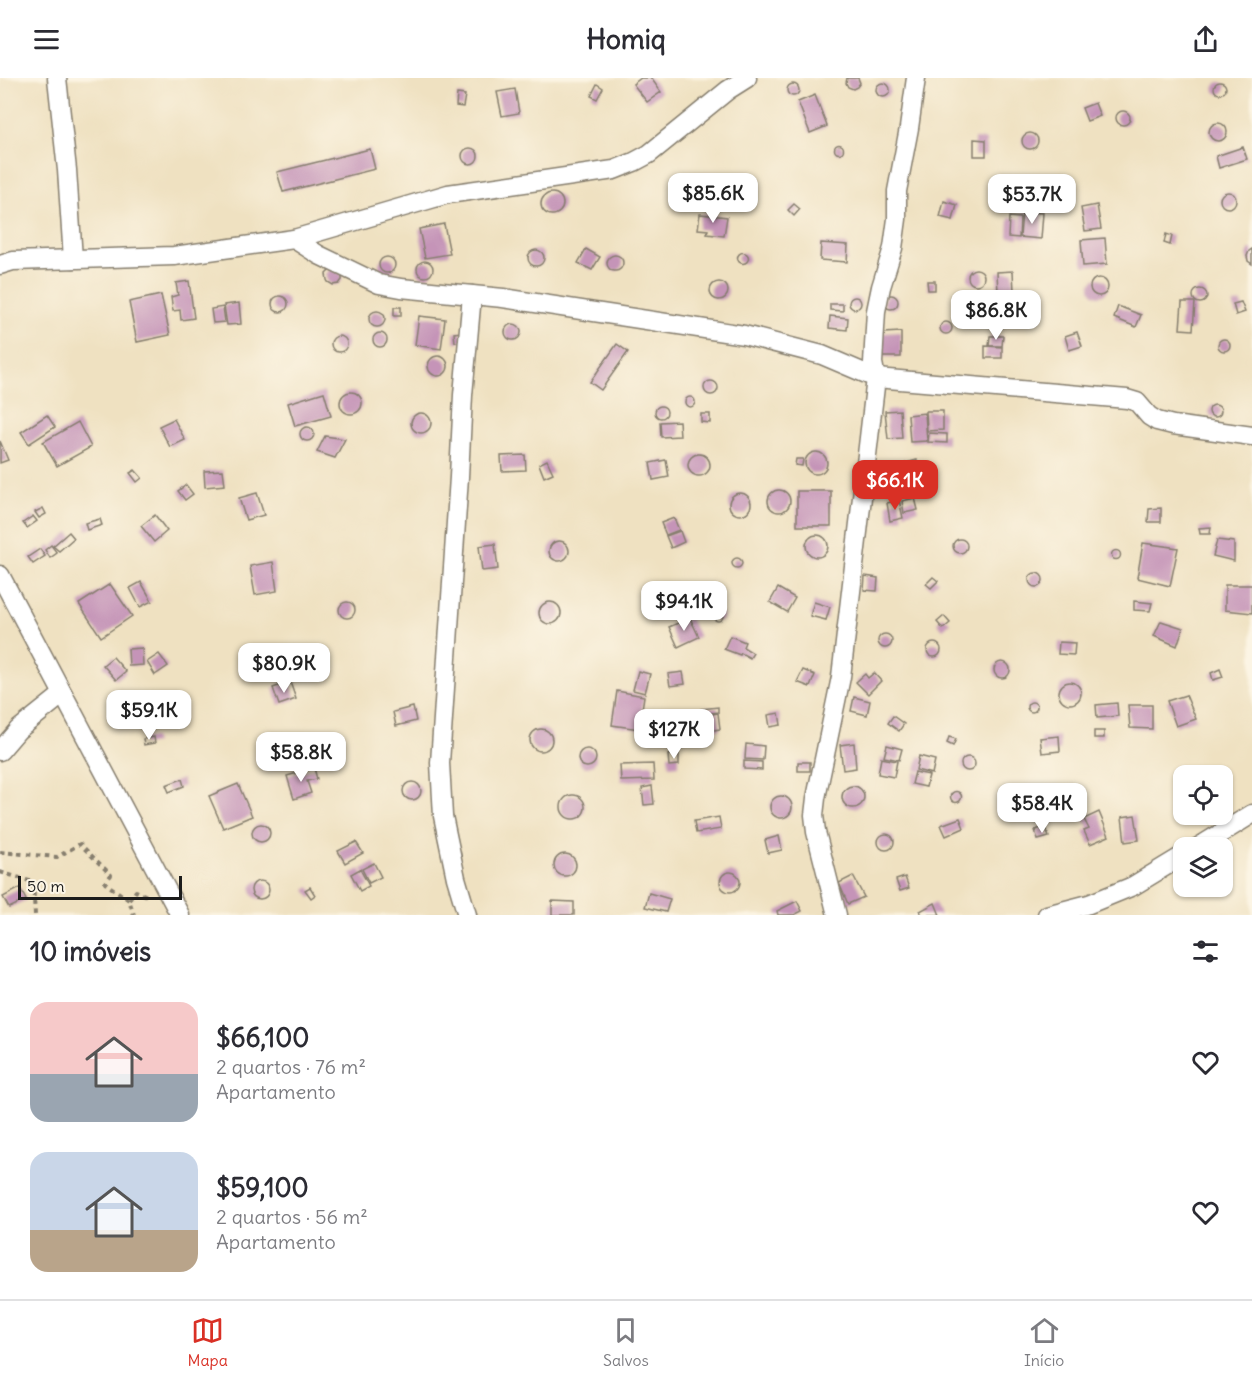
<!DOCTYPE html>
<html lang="pt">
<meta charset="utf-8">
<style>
:root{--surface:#fff;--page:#f7f7f7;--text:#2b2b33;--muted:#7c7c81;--line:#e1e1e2;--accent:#d93025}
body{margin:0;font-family:Delius,sans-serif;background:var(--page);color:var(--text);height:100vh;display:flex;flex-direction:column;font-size:22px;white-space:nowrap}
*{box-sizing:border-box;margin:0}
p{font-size:20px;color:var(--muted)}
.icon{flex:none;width:33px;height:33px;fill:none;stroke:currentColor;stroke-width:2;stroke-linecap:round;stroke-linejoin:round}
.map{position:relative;height:837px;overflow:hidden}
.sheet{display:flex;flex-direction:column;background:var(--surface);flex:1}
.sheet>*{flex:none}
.buttons{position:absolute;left:1173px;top:687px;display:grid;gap:12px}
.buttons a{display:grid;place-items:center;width:60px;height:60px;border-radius:12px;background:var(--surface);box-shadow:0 2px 4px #0004;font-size:30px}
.scale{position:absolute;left:18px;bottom:15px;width:164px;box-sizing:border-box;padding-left:6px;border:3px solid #1c1c1c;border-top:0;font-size:16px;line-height:21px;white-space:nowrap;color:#1c1c1c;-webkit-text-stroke:4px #fcf5e5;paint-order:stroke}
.price{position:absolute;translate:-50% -51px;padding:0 14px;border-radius:12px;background:#fff;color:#222;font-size:20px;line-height:39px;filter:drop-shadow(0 2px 3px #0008)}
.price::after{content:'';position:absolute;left:50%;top:36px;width:18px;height:14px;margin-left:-9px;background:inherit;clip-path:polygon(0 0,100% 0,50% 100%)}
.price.on{background:var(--accent);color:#fff}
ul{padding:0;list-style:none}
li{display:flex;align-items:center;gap:18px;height:150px;padding:0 30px}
li span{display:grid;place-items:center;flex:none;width:168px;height:120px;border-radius:18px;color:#555}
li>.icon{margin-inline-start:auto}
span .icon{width:72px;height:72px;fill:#fffc;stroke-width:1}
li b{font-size:26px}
h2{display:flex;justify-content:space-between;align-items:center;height:72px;padding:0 30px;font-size:26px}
header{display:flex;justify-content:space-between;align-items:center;height:78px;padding:0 30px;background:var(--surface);font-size:27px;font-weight:700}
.menu{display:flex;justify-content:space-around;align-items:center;height:84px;border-top:2px solid var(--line);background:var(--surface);font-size:16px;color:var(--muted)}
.menu a{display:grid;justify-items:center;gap:3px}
.menu .on{color:var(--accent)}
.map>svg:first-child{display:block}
.building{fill:#c594b8}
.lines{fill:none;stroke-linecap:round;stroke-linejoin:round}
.street-casing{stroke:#867e6e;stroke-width:21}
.path{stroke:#867e6e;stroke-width:4;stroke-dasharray:4.5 4.5;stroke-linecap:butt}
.street{stroke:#fff;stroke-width:18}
</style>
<header><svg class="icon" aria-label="menu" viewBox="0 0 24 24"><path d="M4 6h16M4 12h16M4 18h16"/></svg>Homiq<svg class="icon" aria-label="share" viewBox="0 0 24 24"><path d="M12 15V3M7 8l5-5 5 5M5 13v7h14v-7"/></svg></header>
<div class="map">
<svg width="1252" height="837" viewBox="0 0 1252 837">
<rect width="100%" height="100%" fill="#fcf5e5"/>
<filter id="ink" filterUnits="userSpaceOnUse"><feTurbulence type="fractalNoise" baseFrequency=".0167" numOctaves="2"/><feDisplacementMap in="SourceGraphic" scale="12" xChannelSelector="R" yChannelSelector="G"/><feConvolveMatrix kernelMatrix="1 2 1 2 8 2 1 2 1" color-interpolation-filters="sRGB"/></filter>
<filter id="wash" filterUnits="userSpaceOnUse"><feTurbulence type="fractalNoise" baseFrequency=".008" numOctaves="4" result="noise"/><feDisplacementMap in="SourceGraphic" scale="24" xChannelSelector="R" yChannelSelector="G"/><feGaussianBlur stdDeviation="1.35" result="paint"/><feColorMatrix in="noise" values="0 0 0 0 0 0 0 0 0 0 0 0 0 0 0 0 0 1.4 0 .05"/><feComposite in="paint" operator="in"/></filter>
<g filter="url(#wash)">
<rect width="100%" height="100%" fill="#efe1c1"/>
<g id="blocks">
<!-- building -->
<g class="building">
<path d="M641,0H651L661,14L647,24L633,6Z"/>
<path d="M847,0H858L860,5L857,9L853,11L848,9L846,5Z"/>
<circle cx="1220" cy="10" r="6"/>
<circle cx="883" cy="12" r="7"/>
<circle cx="793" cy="12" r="6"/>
<path d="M597,6L603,10L597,21L591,18Z"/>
<path d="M515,11L519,35L502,38L497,14Z"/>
<path d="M457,16L465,17L463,29L456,28Z"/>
<path d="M815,17L827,48L810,55L798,24Z"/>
<path d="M1095,25L1100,38L1087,43L1082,30Z"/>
<circle cx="1123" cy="40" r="7"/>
<circle cx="1218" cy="54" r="9"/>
<circle cx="1030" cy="63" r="8"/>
<path d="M974,61L986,62V78H974Z"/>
<circle cx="839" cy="71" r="4.5"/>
<path d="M1243,69L1247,81L1219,90L1216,78Z"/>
<circle cx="470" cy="78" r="8"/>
<path d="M370,71L375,91L283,114L277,94Z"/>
<circle cx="1228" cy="122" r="8"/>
<circle cx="552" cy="126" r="11"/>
<path d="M944,123L957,127L953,142L940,139Z"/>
<path d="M794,126L800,131L794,138L788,132Z"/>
<path d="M1097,127L1101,151L1085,153L1081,130Z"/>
<path d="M1022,134L1043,135L1041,161L1020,159Z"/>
<path d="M700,136L727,139L724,158L707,156L708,152L698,151Z"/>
<path d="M1009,139L1020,140L1019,160L1008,159Z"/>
<path d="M444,146L450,176L425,180L419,151Z"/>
<path d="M1166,156L1172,158L1170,167L1164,165Z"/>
<path d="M1105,160L1107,186L1083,188L1081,162Z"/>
<path d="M821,165L848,167L847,184L820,182Z"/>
<path d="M586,171L600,179L592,192L578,185Z"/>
<path d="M1252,171V186L1248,183L1247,178L1249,173Z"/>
<circle cx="536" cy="180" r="8"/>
<circle cx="743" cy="180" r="5.5"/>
<circle cx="615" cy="185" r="8"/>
<circle cx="387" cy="187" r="8"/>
<circle cx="425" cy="191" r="8"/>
<path d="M331,191L342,196V202L339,206L333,207L328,204L327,202L326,196Z"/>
<circle cx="976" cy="199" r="8"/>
<path d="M1013,193L1014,214L998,215L997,194Z"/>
<circle cx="1099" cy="209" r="9"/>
<path d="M189,203L194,240L181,242L180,232L173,233L171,219L178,217L176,205Z"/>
<path d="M927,203H935V212H928Z"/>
<circle cx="719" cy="213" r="9"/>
<circle cx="1200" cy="218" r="7"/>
<path d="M161,217L170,257L137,264L129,224Z"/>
<circle cx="891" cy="224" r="7"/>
<circle cx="280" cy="226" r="8"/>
<circle cx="855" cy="225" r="6"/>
<path d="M1182,224H1195L1193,252L1180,251Z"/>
<path d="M1241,224L1245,234L1236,237L1233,226Z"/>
<path d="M239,225L241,246L227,247L224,227Z"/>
<path d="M830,226H843V233L830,232Z"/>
<path d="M1118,228L1141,237L1136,249L1114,240Z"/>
<path d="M223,229L225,244L213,245L211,231Z"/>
<rect x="394" y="229" width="7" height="9"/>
<circle cx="377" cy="241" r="8"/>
<path d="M419,238L445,241L441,271L415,267Z"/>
<path d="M830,238L848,240L847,252L829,250Z"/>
<circle cx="946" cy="250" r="6"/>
<circle cx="513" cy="254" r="8"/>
<path d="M461,254L463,263L455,264L454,255Z"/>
<path d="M901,254V279H883V255Z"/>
<path d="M1077,254L1082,268L1069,272L1065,258Z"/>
<circle cx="380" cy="262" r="7"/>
<circle cx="339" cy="266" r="8"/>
<path d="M990,258H1003L1002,268H989Z"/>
<circle cx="1224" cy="267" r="6"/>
<path d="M617,266L628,274L601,312L590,304Z"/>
<path d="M985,268L1002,269V280H985Z"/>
<circle cx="438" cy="288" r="10"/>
<circle cx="711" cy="310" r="7"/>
<circle cx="351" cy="325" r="11"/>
<path d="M324,314L331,338L295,348L288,325Z"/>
<circle cx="690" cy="324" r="5"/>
<circle cx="1215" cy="333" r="6"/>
<circle cx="661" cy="334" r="6"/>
<path d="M900,332L902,360L888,361L885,333Z"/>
<path d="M926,333H943V352L927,353Z"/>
<path d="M925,335L927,363L910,364L908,337Z"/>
<circle cx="421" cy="345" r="10"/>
<path d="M701,336H710V345L701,344Z"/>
<path d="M47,337L55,349L29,366L21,354Z"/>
<path d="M174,341L185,362L170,369L159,348Z"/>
<path d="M679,343L680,358L661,359L660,344Z"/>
<path d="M78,344L91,369L57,388L43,364Z"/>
<circle cx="307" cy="356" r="7"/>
<path d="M929,355L947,356V365L928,364Z"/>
<path d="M325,358L345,361L335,380L317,374Z"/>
<path d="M0,363L8,382L0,385Z"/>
<circle cx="816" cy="385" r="11"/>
<circle cx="699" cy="387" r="11"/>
<path d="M525,377L526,392L502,393L501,378Z"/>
<path d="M796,381H803L802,388L795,387Z"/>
<path d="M547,382L553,395L544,399L539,386Z"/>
<path d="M666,382L669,399L653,402L650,385Z"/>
<path d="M917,382L920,393L909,395L906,385Z"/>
<path d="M135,392L142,400L137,404L130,395Z"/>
<path d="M223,392L225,407L205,409L204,393Z"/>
<path d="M924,397V402L915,403L914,398Z"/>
<path d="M186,407L193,416L185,422L178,413Z"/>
<circle cx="779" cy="423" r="11"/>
<rect x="797" y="413" width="34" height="35"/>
<path d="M257,415L264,437L246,442L239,420Z"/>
<circle cx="740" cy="426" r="11"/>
<path d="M915,420L918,432L904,435L902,423Z"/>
<path d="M899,422L903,440L890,443L887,425Z"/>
<path d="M43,430L46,436L39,440L35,434Z"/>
<path d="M1161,430V444H1148L1149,431Z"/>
<path d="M155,437L167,453L154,464L141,448Z"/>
<path d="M33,438L37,443L27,450L23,445Z"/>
<path d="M674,440L679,452L666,457L661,445Z"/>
<path d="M100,441L102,447L87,452L85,445Z"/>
<path d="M1211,449L1210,456H1200L1199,450Z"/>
<path d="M680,453L684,464L671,470L666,458Z"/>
<path d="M69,454L74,460L59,473L53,468Z"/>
<circle cx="817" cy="468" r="11"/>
<circle cx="960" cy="468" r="7"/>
<path d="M1217,462L1234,464V483L1213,478Z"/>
<circle cx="559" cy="473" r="10"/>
<path d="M1143,465L1178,470L1170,508L1137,500Z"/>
<path d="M495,466L498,491L482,493L479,468Z"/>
<path d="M51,467L57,475L50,480L45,472Z"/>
<path d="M40,471L45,478L33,486L28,479Z"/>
<circle cx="1116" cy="477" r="4.5"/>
<circle cx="737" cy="485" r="5"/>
<path d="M273,484L277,513L255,517L250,488Z"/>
<circle cx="1036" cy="502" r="7"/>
<path d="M865,498L878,500L877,513L864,512Z"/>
<path d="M933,499L938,503L931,510L926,506Z"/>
<path d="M141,504L152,523L140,529L130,510Z"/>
<path d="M110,506L132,538L101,559L79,526Z"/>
<path d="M674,506L679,518L665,524L660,511Z"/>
<path d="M1225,507H1252V535L1225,532Z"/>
<path d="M778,510L795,520L787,534L770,524Z"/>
<path d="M1134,523L1152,525L1150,533L1134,532Z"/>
<path d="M814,524L830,529L826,542L810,538Z"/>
<circle cx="550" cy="535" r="11"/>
<circle cx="347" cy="532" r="8"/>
<circle cx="718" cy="538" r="5"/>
<path d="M944,538L950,545L943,551L937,544Z"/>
<path d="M690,540L699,559L678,569L669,549Z"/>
<path d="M1161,543L1183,550L1177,568L1154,558Z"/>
<circle cx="885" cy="563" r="7"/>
<path d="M730,558L745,564L743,569L753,575L750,580L741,575L740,577L724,571Z"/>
<path d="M1059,564L1075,565L1074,577L1058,576Z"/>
<circle cx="934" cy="572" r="7"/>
<path d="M142,570L143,587L129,588L128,571Z"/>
<path d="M159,576L168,588L155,597L147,584Z"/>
<path d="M113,579L126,594L116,602L103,587Z"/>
<circle cx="1002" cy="592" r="8"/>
<path d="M1220,591L1223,599L1213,602L1211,595Z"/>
<path d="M803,592L815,597L810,609L797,604Z"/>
<path d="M638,593L650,596L645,615L633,612Z"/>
<path d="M683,594L685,606L670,608L668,596Z"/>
<path d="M874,595L881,603L868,616L856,604L865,596L868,600Z"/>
<path d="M290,604L296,621L279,627L273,610Z"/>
<circle cx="1070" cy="615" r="11"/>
<path d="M617,613L644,618L639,651L612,647Z"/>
<path d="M1186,617L1196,641L1176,648L1167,623Z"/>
<path d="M854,619L870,623L867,637L851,633Z"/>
<circle cx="1032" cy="629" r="5"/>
<path d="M1117,625L1118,638L1097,640L1096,627Z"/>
<path d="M1128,627H1152V651L1130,650Z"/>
<path d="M413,629L416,643L396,648L393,634Z"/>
<path d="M718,629V634L701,637V631Z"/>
<path d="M718,635L720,651L707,653L705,637Z"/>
<path d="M779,635L781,647L770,649L768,637Z"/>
<path d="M893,638L904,646L899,653L888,645Z"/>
<circle cx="541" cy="662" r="11"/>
<rect x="1094" y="653" width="10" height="7"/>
<path d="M1059,658L1060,673L1042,675L1040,660Z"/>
<path d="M154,659L155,665L144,667L143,661Z"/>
<path d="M949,659L956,661L953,668L947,665Z"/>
<path d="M854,665L856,690L843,692L840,667Z"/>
<path d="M746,666L764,668L763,682L745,681Z"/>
<path d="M887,667L902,671L899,682L884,679Z"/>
<circle cx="587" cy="680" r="9"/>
<path d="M679,676V687L669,688L668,677Z"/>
<path d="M919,678L935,682L932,696L916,692Z"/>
<circle cx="968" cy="686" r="7"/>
<path d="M881,680L897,683L894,699L878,696Z"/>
<path d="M744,683L762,684V692L744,691Z"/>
<rect x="798" y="684" width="12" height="9"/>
<path d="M653,686L654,702L621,703L620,687Z"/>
<path d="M314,690L317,701L307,703L311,715L294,721L287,698Z"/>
<path d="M915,694L929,697L926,709L912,706Z"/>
<path d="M182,701L184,708L169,714L166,707Z"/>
<circle cx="412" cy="713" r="9"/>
<path d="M238,706L252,738L223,750L209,718Z"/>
<path d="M652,708L654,726L644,727L642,710Z"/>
<circle cx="853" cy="719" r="11"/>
<circle cx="956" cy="719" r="5.5"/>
<circle cx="573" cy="729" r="12"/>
<circle cx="781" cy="729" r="11"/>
<path d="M1099,734L1109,758L1090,766L1084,753L1089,751L1084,741Z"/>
<path d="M1135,737L1139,762L1125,764L1122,739Z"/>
<path d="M719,739L721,751L696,755L694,743Z"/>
<path d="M960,740L964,750L946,758L941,747Z"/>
<circle cx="261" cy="755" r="9"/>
<path d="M1045,749L1049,759L1038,762L1035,752Z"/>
<circle cx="886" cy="764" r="8"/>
<path d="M779,758L782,772L768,775L765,762Z"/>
<path d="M356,764L363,775L345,785L338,773Z"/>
<circle cx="565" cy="787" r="11"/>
<path d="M374,785L381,799L369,805L362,791Z"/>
<path d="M360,791L369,808L360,813L351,796Z"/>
<circle cx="730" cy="804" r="10"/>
<path d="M853,798L864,819L848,826L839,805Z"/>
<path d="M905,799L909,810L900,813L896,802Z"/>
<circle cx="260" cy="812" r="9"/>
<path d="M310,809L315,817L311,820L305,812Z"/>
<path d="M20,810L26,822L9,830L3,819Z"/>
<path d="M649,815L670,821L666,834L645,829Z"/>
<path d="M552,823L574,824V837H552Z"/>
<path d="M797,823L802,833L794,837H778L777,833Z"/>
<path d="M935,825L940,837H922L920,833Z"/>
</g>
</g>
</g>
<g filter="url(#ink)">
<use href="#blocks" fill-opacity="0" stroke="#867e6e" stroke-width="1.5"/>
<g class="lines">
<defs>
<g id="street">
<path d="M57,0L67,92L73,181"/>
<path d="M294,161L319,177L379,206L401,210L503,220L744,257L822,277L876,300L1127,321L1137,324L1149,338L1157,343L1173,347L1252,358"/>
<path d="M0,187L13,183L174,178L294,161L448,116L614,92L634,84L649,76L728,12L747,0"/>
<path d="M0,497L180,837"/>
<path d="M0,673L18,652L63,616"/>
<path d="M1197,770L1252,736"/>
<path d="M467,837L456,800L443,738L440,685L459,399L463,317L472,217"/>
<path d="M837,837L816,754L814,737L816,720L841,599L876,300L873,285L876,233L881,209L893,170L897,141V113L909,50L916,0"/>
<path d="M1047,837L1089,826L1133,808L1184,777"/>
</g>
</defs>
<!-- street casing -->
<use href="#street" class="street-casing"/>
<!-- path -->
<g class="path">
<path d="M0,774L57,779L80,766L111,797L105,805L129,822L134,837"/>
<path d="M0,794L33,804L35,837"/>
<path d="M129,822L136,813L149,819"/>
</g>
<!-- street -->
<use href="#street" class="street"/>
</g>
</g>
</svg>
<div class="buttons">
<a><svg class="icon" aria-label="locate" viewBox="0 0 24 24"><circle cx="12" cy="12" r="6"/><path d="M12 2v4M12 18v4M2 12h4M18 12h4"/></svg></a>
<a><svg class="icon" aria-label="layers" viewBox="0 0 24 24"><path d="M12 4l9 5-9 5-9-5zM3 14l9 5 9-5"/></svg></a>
</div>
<div class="scale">50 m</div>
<b class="price" style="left:713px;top:146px">$85.6K</b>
<b class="price" style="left:1032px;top:147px">$53.7K</b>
<b class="price" style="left:996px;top:263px">$86.8K</b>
<b class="price on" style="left:895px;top:433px">$66.1K</b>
<b class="price" style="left:684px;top:554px">$94.1K</b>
<b class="price" style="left:284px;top:616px">$80.9K</b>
<b class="price" style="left:149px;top:663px">$59.1K</b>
<b class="price" style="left:674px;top:682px">$127K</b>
<b class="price" style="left:301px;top:705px">$58.8K</b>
<b class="price" style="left:1042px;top:756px">$58.4K</b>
</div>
<section class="sheet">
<h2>10 imóveis<svg class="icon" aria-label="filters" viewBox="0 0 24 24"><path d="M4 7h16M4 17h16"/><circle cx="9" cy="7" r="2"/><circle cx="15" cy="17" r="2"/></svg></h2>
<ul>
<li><span style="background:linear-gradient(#f6c9c9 60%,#9aa5b1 0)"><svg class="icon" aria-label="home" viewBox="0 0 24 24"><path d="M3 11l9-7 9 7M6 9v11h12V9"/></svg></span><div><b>$66,100</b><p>2 quartos · 76 m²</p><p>Apartamento</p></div><svg class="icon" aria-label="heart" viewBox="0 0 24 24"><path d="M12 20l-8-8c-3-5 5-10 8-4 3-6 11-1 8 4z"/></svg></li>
<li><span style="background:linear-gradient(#c9d6e8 65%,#b9a48a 0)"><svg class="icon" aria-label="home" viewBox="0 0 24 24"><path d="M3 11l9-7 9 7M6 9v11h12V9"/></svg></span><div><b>$59,100</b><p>2 quartos · 56 m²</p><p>Apartamento</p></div><svg class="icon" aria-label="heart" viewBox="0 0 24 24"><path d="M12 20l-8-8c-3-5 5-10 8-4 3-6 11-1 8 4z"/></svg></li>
</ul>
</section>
<nav class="menu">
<a class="on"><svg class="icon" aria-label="map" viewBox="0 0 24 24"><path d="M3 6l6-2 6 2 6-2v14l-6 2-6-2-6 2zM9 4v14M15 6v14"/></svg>Mapa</a>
<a><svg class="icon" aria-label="saved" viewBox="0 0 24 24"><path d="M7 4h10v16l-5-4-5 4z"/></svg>Salvos</a>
<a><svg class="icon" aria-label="home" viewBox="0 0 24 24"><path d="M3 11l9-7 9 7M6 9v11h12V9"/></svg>Início</a>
</nav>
